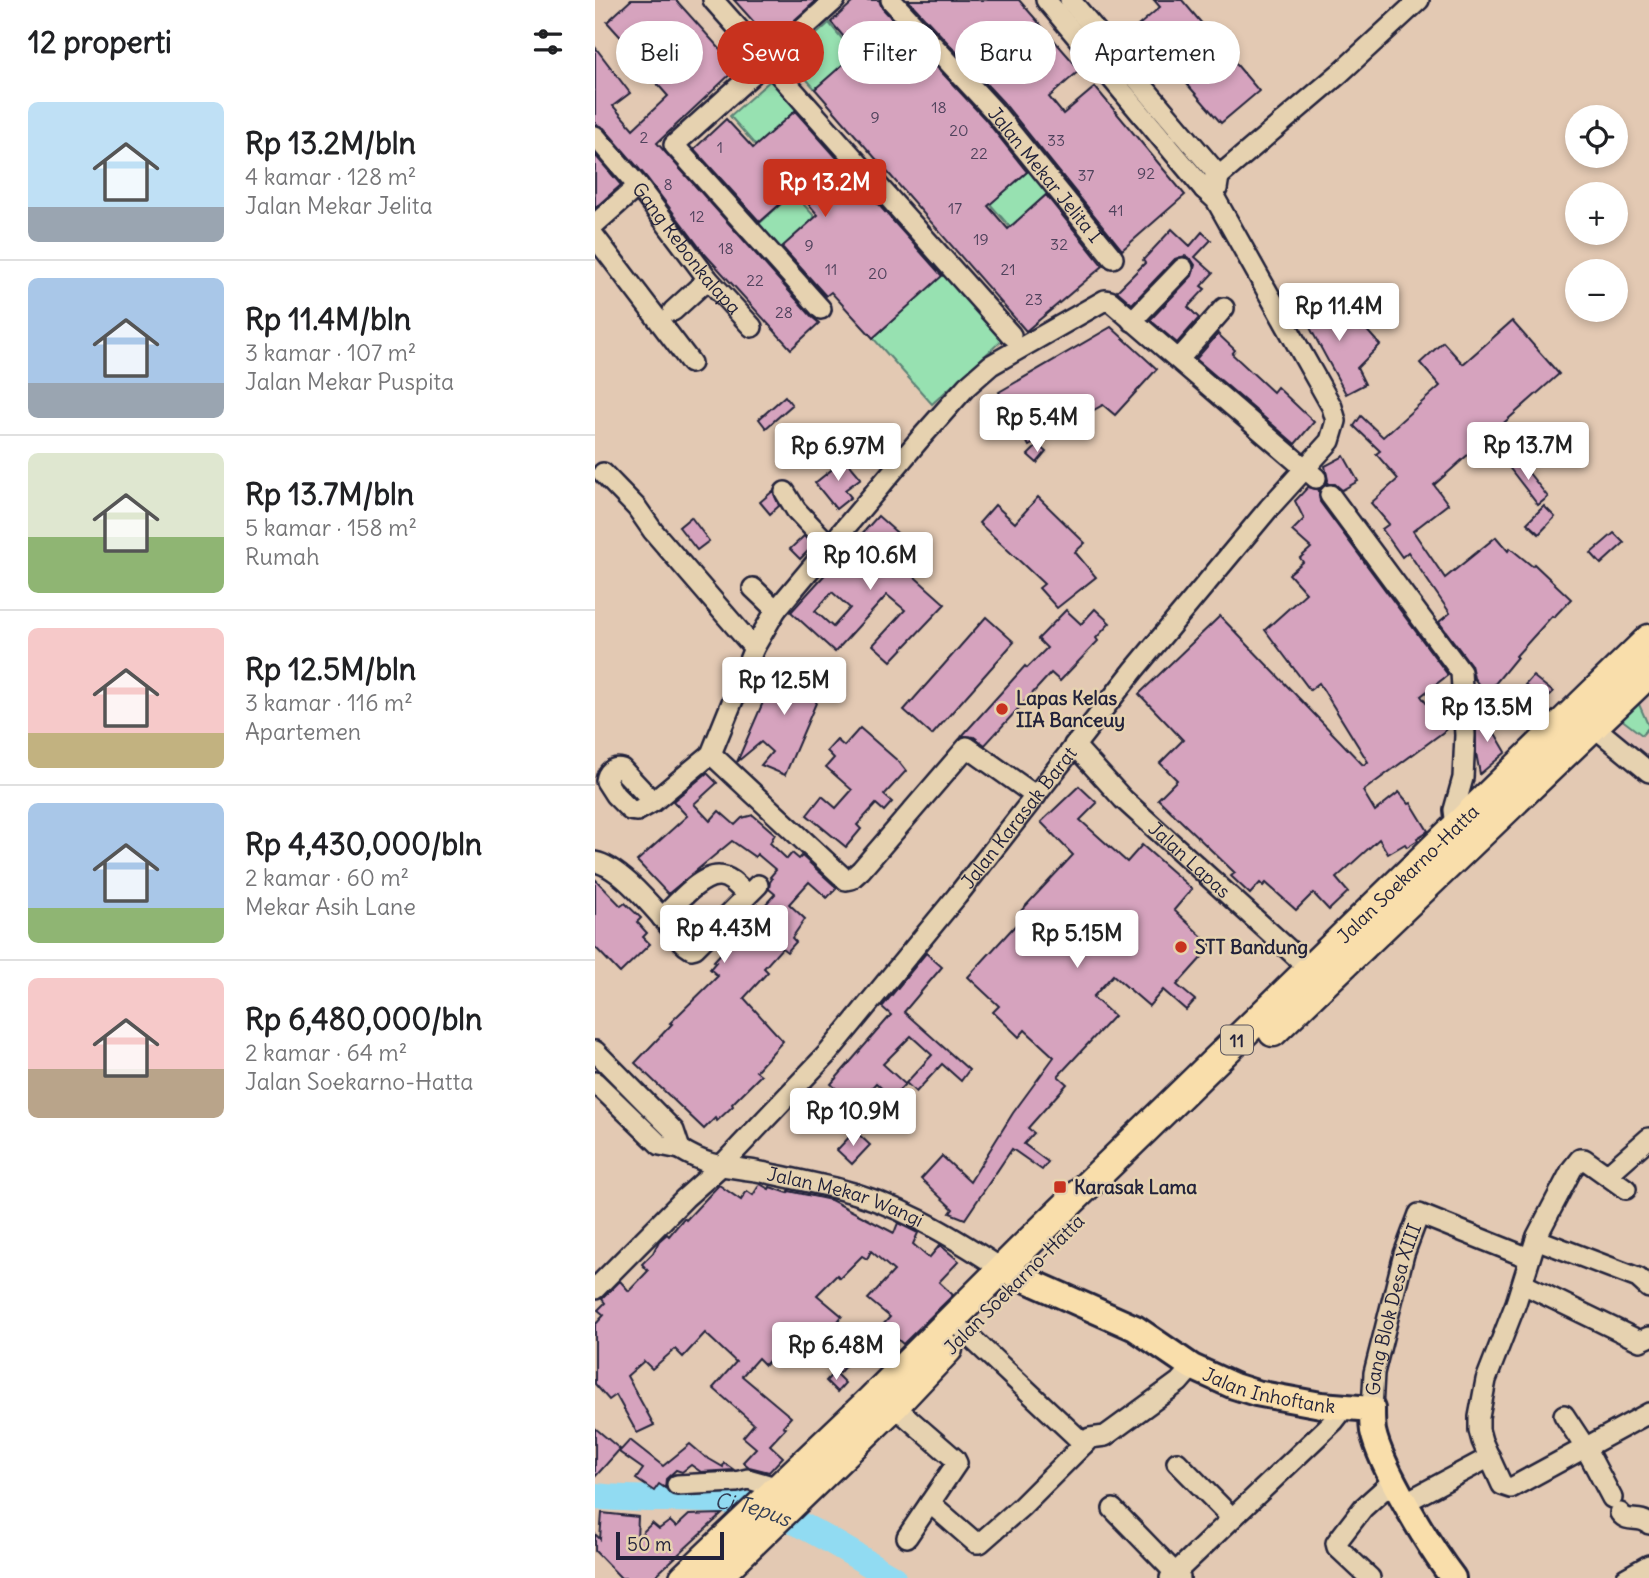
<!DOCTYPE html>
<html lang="id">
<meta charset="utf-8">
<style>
:root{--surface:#fff;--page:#f2f2f2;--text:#202124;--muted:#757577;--line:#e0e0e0;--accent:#c8321e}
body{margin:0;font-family:Delius,sans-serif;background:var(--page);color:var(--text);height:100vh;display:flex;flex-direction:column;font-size:26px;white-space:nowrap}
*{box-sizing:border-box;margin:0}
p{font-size:23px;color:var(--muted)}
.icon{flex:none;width:38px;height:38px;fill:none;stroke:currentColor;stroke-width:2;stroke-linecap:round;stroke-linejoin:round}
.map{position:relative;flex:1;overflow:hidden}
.side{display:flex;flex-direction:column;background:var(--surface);width:595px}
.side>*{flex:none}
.banner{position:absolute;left:21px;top:21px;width:665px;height:63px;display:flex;gap:14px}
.tools{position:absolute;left:970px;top:105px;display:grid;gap:14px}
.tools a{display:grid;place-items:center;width:63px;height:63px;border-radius:50%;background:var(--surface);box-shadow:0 4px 10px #0003;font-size:35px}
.scale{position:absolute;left:21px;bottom:18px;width:108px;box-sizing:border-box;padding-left:7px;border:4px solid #22223b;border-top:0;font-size:19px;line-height:24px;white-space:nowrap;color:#22223b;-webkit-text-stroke:5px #e6d2b0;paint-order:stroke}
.price{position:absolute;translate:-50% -60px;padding:0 16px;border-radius:7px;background:#fff;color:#222;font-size:23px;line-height:46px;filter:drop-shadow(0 2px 4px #0008)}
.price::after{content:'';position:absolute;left:50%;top:42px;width:21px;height:16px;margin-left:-10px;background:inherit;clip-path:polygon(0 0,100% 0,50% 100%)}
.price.on{background:var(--accent);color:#fff}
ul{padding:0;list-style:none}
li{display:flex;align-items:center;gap:21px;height:175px;padding:0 28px}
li+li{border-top:2px solid var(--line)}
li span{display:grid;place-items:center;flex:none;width:196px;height:140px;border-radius:10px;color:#555}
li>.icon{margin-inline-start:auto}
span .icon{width:84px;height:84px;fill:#fffc;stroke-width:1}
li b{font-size:30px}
h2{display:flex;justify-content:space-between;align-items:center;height:84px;padding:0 28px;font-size:30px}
.tag{padding:0 24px;border-radius:32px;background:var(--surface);box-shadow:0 4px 10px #0003;font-size:24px;line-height:63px}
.tag.on{background:var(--accent);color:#fff}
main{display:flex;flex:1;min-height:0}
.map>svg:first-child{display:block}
.built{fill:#dfbeb6}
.green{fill:#97e1b1;stroke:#5c8276;stroke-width:2}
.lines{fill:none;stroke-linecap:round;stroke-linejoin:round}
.river{stroke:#91dbf2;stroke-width:26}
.building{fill:#d6a3be;stroke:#22223b;stroke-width:2;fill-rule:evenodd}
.minor-casing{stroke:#22223b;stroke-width:24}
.major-casing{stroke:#22223b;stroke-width:30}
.highway-casing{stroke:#22223b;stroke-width:33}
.minor{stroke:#e6d2b0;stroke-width:19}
.major{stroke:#f9deab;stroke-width:24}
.highway{stroke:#f9deab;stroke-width:28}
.poi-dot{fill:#c8321e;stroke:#e6d2b0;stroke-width:2.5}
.labels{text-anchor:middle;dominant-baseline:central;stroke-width:5;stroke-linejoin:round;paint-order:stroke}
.number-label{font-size:16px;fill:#4f425c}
.shield{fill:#e6d2b0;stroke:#5d575e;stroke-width:2}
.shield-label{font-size:18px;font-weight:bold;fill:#22223b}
.street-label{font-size:19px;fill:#22223b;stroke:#e6d2b0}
.poi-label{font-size:19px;font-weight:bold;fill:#22223b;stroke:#e6d2b0;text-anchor:start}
.water-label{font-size:21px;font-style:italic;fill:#333e56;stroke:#e6d2b0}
</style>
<main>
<section class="side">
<h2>12 properti<svg class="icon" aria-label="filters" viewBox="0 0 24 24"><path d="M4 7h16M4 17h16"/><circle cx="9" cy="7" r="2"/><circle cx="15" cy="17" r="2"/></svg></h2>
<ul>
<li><span style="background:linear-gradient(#bfe0f5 75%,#9aa5b1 0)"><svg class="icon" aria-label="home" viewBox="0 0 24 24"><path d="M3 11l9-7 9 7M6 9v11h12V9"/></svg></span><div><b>Rp 13.2M/bln</b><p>4 kamar · 128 m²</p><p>Jalan Mekar Jelita</p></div></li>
<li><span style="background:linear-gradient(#a9c7e8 75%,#9aa5b1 0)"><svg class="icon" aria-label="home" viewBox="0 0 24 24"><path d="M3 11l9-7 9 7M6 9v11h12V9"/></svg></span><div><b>Rp 11.4M/bln</b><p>3 kamar · 107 m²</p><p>Jalan Mekar Puspita</p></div></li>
<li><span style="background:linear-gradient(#dfe7d0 60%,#8fb573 0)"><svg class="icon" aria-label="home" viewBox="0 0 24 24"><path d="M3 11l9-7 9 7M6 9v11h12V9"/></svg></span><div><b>Rp 13.7M/bln</b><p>5 kamar · 158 m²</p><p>Rumah</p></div></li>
<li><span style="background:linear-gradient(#f6c9c9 75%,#c2b280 0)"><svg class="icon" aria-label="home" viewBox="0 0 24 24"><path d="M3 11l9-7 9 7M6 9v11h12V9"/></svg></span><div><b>Rp 12.5M/bln</b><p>3 kamar · 116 m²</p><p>Apartemen</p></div></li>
<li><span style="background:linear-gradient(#a9c7e8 75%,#8fb573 0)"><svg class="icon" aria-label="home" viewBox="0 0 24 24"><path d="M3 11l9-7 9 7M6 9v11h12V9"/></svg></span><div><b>Rp 4,430,000/bln</b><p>2 kamar · 60 m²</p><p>Mekar Asih Lane</p></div></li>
<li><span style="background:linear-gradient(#f6c9c9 65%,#b9a48a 0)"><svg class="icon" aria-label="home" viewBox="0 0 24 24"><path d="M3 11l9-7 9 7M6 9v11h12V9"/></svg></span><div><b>Rp 6,480,000/bln</b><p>2 kamar · 64 m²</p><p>Jalan Soekarno-Hatta</p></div></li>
</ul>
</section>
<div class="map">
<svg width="1054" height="1578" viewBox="0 0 1054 1578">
<rect width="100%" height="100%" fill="#e3c9b3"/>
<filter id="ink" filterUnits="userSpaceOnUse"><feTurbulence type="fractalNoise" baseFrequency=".0143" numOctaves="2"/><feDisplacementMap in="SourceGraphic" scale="14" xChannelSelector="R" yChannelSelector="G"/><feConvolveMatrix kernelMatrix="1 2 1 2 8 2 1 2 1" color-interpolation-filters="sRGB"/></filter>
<g filter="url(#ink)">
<!-- built -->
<path class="built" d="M1054,691V768L1012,733Z"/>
<!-- green -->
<g class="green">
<path d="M234,23L260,54L220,89L194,59Z"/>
<path d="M176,80L202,109L161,146L135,116Z"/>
<path d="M434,170L453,193L415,227L395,204Z"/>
<path d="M198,193L220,217L186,248L164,224Z"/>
<path d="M348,274L407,340L337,404L278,338Z"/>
<path d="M1043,702L1054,727L1047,735L1026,719Z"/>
</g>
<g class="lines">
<!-- river -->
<path class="river" id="s1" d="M0,1496C43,1501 86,1497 129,1501C190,1507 246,1548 298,1578"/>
</g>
<!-- building -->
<g class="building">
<path d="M36,0H81L142,68L62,143L217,317L224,323L196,349L108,252L52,178L9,128L0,124V47L35,93L18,106L38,129L73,96L38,57L41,54L12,22Z"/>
<path d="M139,0H222L176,41Z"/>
<path d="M260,0H284L287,8L389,118L432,172L393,206L413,229L451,195L508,266L431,331L220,89L262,52L236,22Z"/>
<path d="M313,0H424L485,70L454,97L468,114L500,87L590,195L527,250L408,102Z"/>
<path d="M559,0H587L664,91L626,123L592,84L614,65L583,29L556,53L537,31L565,7Z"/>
<path d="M200,111L347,276L278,338L236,292L231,296L187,247L223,215L201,190L165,222L99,149L131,119L158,148Z"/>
<path d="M0,155L26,185L0,208Z"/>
<path d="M577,229L595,246L607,232L616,240L600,257L618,273L606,286L610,289L593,307L604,318L582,343L555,320L597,276L600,265L596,259L590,256L580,259L537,304L522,291L550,263L548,260Z"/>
<path d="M720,292L744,335L758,321L766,330L769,327L785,345L762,368L770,384L751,394L701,302Z"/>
<path d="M917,321L964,374L839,485L853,504L818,531L850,578L901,537L913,551L915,548L937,566L939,564L976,599L959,617L957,616L921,656L922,657L899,685L918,708L936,690L930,685L938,676L958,692L923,726L920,723L917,726L880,692L886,688L879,678L876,665L844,622L855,613L813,552L807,557L787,529L794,524L776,503L803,479L781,454L785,451L759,426L766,416L788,437L845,386L825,363L848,342L868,364Z"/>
<path d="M516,327L562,369L520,415L508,405L434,446L404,392Z"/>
<path d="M623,334L640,350L637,354L678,392L682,387L719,422L700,444L601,359Z"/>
<path d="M190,396L197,405L171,428L164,419Z"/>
<path d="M443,445L451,452L442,463L433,455Z"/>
<path d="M749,456L763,481L747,490L740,484H732L733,480L730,466Z"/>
<path d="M922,458L953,497L943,505L913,466Z"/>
<path d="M250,459L266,478L250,490L256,497L241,509L220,483Z"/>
<path d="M713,487L724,490L725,502L853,675L826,696L851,730L768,791L780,811L804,792L814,804L816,803L833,831L822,838L823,840L812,847L810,844L793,854L784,839L741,878L753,892L734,910L718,893L701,910L671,883L668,886L665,883L655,894L636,876L640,873L563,799L582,780L565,763L588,740L544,694L625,616L768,765L773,762L724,683L715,690L670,630L711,593L694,574L708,562L705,558L716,548L697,531L709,519L700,501Z"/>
<path d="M178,491L184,506L175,514L165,502Z"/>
<path d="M443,497L490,543L480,552L501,577L462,608L444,588L449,584L384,523L400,505L420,523Z"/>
<path d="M949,506L960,517L944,534L932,523Z"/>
<path d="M283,516L326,554L312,570L350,604L296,661L278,645L310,610L292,595L240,652L196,612ZM283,538L302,556L286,575L266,558ZM237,592L255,608L238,627L220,611Z"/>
<path d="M96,517L114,541L102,550L84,527Z"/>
<path d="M1019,533L1029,543L1006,564L996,553Z"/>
<path d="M209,536L218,546L205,559L195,549Z"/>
<path d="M500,609L515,623L501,638L503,641L465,681L456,673L390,745L379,737L367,736L430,666L432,668L452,648L443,639L471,610L486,624Z"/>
<path d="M391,617L419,642L337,735L309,710Z"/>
<path d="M185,663L230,682L190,775L166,765L177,752L166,742L142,762Z"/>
<path d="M887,711L911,752L885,774L881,753V715Z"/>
<path d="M265,728L304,762L311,771L289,795L297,802L289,811L281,804L262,825L266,829L251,847L212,815L227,796L241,808L257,790L231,767L239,758L232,751L242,740L249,746Z"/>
<path d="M112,773L122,783L99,804L115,821L124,811L140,825L147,818L158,815L180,834L175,843L192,859L197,853L204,859L207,856L242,888L232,898L214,882L194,904L210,919L197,938L201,942L192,952L187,948L169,968L173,972L149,998L188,1041L161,1071L166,1075L137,1104L138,1106L122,1121L120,1118L109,1129L40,1063L77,1024L75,1023L123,976L115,969L121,962L119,961L180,894L174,889L175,882L177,879L175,877L181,870L162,854L160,857L137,841L73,894L42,861L92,816L78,801Z"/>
<path d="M484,786L502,803L485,820L532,862L547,845L597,889L579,910L617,946L582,985L600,1000L591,1010L568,990L554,1006L518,975L498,997L519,1016L463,1076L472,1084L433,1128L439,1133L429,1144L453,1162L447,1170L417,1149L370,1219L355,1213L358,1209L326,1179L347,1156L375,1182L418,1113L459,1057L430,1030L424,1037L398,1012L404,1006L373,977L428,917L424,913L478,855L446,822Z"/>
<path d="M0,879L26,906L30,903L46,918L42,922L52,933L48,937L55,944L25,973L0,947Z"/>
<path d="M331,953L347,967L309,1012L374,1070L366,1081L347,1064L321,1092L311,1083L337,1055L316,1036L288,1064L310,1084L297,1098L281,1083L260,1106L236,1084L296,1015L287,1007Z"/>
<path d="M260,1131L275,1145L257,1164L242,1150Z"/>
<path d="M165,1184L174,1189L175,1187L193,1193L194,1191L236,1200L299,1233L303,1223L323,1233L318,1244L334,1258L345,1245L364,1261L344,1282L358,1295L308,1344L295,1333L275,1355L267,1348L295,1317L273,1299L299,1271L276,1251L272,1259L267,1256L245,1278L242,1275L222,1295L247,1316L243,1321L247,1324L243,1328L266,1348L244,1373L207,1340L191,1357L184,1350L170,1365L163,1358L147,1376L196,1417L188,1426L191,1428L175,1445L188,1457L174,1472L154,1467L148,1462L161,1448L148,1437L159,1424L118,1388L141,1362L110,1333L88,1357L80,1349L57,1369L49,1361L32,1376L59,1425L42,1433L21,1395L14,1400L0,1384V1325L9,1315L3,1310L10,1303L7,1299L25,1281L34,1291L53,1271L47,1264L58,1253L64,1241L72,1234L74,1236L89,1218L91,1220L124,1185L146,1200L152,1191L158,1195Z"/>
<path d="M239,1372L250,1383L242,1392L231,1381Z"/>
<path d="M0,1428L25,1449L0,1477Z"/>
<path d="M35,1440L68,1466L95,1444L109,1456L128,1467L129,1463L139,1470L106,1472L96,1465L87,1472L81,1470L71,1479L70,1488L64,1484L59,1491L41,1479L48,1469L24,1452Z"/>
<path d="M7,1513L43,1517L42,1538L57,1523L64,1529L75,1521L81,1527L94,1515L127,1514L58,1578H26L0,1551V1534L5,1539Z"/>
</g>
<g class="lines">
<defs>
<g id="minor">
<path d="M118,0L416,335"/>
<path id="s2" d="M296,0L398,110L518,258"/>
<path d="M475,0L624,176L622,189"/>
<path id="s3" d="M0,136L43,186L113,279L157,327"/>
<path d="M609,189L745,73L824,0"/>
<path d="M0,224L43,186"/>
<path d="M0,237L96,363"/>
<path d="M226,309L79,145L240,0"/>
<path d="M78,311L113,279"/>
<path d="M537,321L588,268"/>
<path d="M584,359L629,308"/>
<path d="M8,473L42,508L58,531L159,648"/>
<path d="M190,492L201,510L234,545"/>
<path d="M735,495L866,672L870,735L868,778L859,810L861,826"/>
<path d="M158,588L181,610"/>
<path d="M998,726L1054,772"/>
<path id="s4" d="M479,745L528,799L715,969"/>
<path d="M116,754L251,880L256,879L266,870L372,747L441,796"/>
<path d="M58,802L27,769C18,766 12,773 11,781L20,795L35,810L42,811L58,802L116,754L159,648L181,610L324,440L372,386L396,365L510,300L515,301L721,478"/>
<path d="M0,862C23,866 54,903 70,921C78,930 85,943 96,949L100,948L163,885"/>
<path d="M67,918C80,905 105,875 124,876C135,876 144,887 151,894"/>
<path d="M0,1051L79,1131L85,1149L65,1145L0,1082"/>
<path id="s5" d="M85,1149C114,1167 129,1166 161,1171C187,1176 214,1182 240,1188C302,1203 354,1234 407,1269"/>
<path d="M1012,1175L1054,1138"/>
<path d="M1031,1189L989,1159H985L977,1169L942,1236L921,1303L891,1380L884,1417V1430L887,1441L907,1485L916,1488L1054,1413"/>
<path d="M941,1239L1043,1278L1054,1288"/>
<path d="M928,1284L1045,1341L1054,1337"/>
<path id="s6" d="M0,1289L90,1198L125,1167L233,1053L362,896L539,670L674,508L735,441L741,421L737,407L621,200L609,189L451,0"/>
<path d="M370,1332L489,1444"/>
<path d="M299,1406L360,1459L362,1463L312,1537"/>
<path id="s7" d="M777,1409L779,1373L809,1254L824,1214L934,1258"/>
<path d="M969,1415L990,1447L1017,1498"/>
<path d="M582,1462L637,1518"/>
<path d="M82,1485L141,1482L153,1479L184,1488"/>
<path d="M811,1502L895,1457"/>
<path d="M335,1503L381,1543H385L426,1507L495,1438L510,1436L517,1431L584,1382L597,1367"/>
<path d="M518,1509L585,1578"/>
<path d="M1025,1513C1033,1524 1044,1515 1054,1524"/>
<path d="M575,1578L739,1421L750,1407"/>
<path d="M775,1578L742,1547L741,1543L768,1508L799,1480"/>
<path d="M1031,1578L1054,1565"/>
</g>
<g id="major">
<path id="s8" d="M407,1269L540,1328L597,1367L639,1386L661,1393L726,1405L777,1409C777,1416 777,1424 778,1431C785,1466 835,1548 858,1578"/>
</g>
<g id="highway">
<path d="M678,1032L1054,673"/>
<path id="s9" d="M89,1578L276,1400L425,1251L1054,639"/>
<path d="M121,1578L299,1406L353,1349"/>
</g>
</defs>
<!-- minor casing -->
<use href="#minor" class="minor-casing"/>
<!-- major casing -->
<use href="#major" class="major-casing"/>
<!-- highway casing -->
<use href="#highway" class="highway-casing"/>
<!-- minor -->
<use href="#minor" class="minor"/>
<!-- major -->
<use href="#major" class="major"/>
<!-- highway -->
<use href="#highway" class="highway"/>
</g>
</g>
<!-- markers -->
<g class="poi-dot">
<circle cx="407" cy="709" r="7"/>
<circle cx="586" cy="947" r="7"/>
<rect x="458" y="1180" width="14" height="14" rx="3.5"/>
</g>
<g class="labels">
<!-- number labels -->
<g class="number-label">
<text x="344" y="107">18</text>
<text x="280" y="117">9</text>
<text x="364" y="130">20</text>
<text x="49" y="137">2</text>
<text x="461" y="140">33</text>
<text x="125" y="147">1</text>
<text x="384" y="153">22</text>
<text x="551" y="173">92</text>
<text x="491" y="175">37</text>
<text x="73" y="184">8</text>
<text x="360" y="208">17</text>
<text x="521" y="210">41</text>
<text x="102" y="216">12</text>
<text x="386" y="239">19</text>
<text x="464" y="244">32</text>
<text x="214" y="245">9</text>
<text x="131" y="248">18</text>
<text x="236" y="269">11</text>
<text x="413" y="269">21</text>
<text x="283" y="273">20</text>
<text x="160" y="280">22</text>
<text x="439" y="299">23</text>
<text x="189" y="312">28</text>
</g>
<!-- shield labels -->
<rect class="shield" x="626" y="1025.5" width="32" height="29" rx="5"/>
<g class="shield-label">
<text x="642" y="1040">11</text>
</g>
<!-- street labels -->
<g class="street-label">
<text stroke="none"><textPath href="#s2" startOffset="233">Jalan Mekar Jelita I</textPath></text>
<text stroke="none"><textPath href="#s3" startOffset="145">Gang Kebonkalapa</textPath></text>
<text stroke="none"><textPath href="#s6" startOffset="635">Jalan Karasak Barat</textPath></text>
<text stroke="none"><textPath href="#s4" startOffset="163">Jalan Lapas</textPath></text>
<text stroke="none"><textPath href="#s9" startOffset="1010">Jalan Soekarno-Hatta</textPath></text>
<text stroke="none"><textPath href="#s5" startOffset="173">Jalan Mekar Wangi</textPath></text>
<text transform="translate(419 1284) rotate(-45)">Jalan Soekarno-Hatta</text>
<text stroke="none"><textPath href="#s7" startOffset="102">Gang Blok Desa XIII</textPath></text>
<text stroke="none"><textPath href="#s8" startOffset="296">Jalan Inhoftank</textPath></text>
</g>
<!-- poi labels -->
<g class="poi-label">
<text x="421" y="698">Lapas Kelas<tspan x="421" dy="22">IIA Banceuy</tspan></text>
<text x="600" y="947">STT Bandung</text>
<text x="479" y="1187">Karasak Lama</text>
</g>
<!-- water labels -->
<g class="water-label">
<text stroke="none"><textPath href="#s1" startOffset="159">Ci Tepus</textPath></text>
</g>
</g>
</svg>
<div class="tools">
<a><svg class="icon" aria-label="locate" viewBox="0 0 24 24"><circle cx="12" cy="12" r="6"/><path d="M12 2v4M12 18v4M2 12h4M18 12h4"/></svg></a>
<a>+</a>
<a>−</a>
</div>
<div class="scale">50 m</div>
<b class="price on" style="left:230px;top:219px">Rp 13.2M</b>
<b class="price" style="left:744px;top:343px">Rp 11.4M</b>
<b class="price" style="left:442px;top:454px">Rp 5.4M</b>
<b class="price" style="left:933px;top:482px">Rp 13.7M</b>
<b class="price" style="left:243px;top:483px">Rp 6.97M</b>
<b class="price" style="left:275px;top:592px">Rp 10.6M</b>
<b class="price" style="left:189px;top:717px">Rp 12.5M</b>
<b class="price" style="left:892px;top:744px">Rp 13.5M</b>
<b class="price" style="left:129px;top:965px">Rp 4.43M</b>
<b class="price" style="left:482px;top:970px">Rp 5.15M</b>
<b class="price" style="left:258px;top:1148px">Rp 10.9M</b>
<b class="price" style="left:241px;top:1382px">Rp 6.48M</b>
<div class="banner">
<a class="tag">Beli</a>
<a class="tag on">Sewa</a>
<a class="tag">Filter</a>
<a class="tag">Baru</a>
<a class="tag">Apartemen</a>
</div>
</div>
</main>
